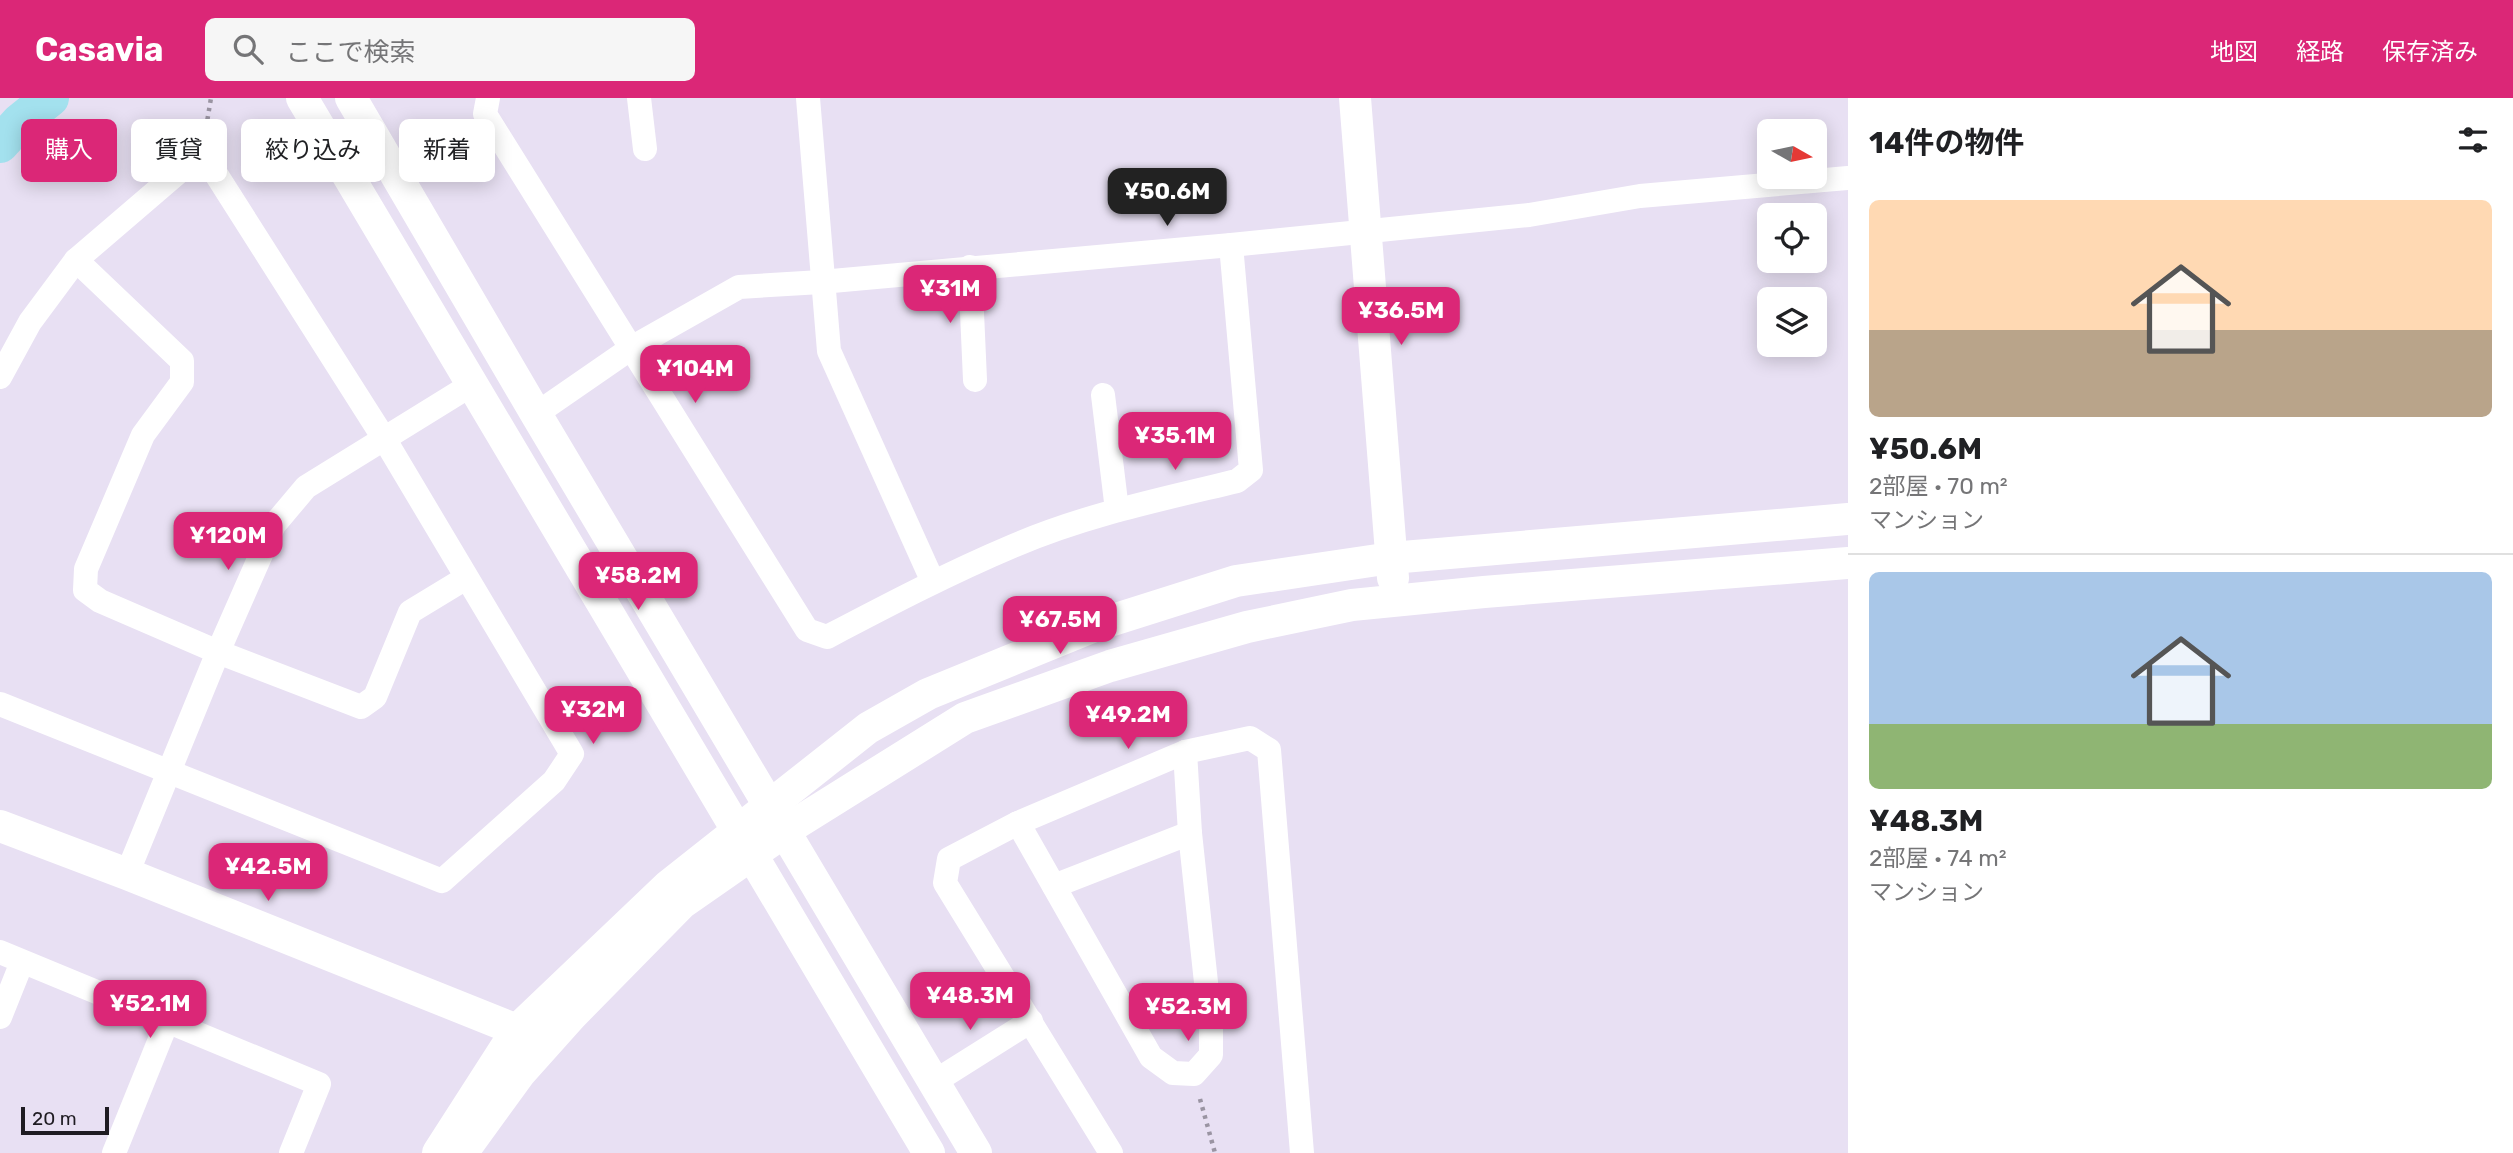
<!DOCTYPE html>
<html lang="ja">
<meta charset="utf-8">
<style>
:root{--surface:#fff;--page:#f6f6f6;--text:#202124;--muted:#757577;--line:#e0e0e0;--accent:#db2777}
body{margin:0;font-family:Rubik,"Noto Sans JP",sans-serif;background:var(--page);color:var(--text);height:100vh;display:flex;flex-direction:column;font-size:26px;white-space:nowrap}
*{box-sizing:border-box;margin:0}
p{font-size:23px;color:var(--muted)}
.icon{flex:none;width:38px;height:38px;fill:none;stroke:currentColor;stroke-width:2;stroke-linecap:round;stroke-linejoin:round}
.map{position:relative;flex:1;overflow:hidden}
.sheet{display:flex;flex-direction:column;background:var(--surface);width:665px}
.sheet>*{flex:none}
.banner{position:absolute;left:21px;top:21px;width:665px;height:63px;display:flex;gap:14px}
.needle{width:46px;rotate:99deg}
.buttons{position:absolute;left:1757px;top:21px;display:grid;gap:14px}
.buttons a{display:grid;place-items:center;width:70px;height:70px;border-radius:10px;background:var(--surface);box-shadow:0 4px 18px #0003;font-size:35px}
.scale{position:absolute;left:21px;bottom:18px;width:88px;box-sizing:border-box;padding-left:7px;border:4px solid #1f1c22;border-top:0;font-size:19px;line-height:24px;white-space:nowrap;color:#1f1c22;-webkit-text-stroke:5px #e8e0f3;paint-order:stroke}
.price{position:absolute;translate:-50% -60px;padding:0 16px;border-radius:14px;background:var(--accent);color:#fff;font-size:23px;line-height:46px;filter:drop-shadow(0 2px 4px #0008)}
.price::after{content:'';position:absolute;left:50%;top:42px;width:21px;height:16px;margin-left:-10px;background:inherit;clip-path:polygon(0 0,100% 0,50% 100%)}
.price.current{background:#222;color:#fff}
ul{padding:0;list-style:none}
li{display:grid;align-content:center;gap:14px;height:371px;padding:0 21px}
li+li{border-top:2px solid var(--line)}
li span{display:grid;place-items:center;height:217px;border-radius:10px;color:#555}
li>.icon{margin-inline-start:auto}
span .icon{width:126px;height:126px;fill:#fffc;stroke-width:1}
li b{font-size:30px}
h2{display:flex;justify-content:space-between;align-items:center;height:84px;padding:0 21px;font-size:30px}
.chip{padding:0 24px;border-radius:10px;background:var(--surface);box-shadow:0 4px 18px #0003;font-size:24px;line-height:63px}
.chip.current{background:var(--accent);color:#fff}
header{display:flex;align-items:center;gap:42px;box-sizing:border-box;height:98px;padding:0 35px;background:var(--accent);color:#fff}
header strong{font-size:33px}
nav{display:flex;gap:38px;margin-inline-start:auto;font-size:24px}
.search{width:490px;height:63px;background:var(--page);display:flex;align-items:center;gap:18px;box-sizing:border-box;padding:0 24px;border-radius:10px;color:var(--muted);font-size:26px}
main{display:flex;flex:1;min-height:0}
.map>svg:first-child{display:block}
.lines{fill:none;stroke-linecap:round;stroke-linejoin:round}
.path{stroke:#9a94a2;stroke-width:4.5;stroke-dasharray:3.5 5;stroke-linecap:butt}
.minor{stroke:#fff;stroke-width:24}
.tertiary{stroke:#fff;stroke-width:32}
.primary{stroke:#a3e1ee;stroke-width:38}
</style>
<header>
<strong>Casavia</strong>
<div class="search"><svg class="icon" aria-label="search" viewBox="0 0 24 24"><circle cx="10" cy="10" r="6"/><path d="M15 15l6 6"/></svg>ここで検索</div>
<nav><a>地図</a><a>経路</a><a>保存済み</a></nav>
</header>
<main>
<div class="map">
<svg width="1848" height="1055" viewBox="0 0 1848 1055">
<rect width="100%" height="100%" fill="#e8e0f3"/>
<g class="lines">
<!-- path -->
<g class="path">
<path d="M206,30L211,0"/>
<path d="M1200,1001L1215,1055"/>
</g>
<!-- minor -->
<g class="minor">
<path d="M488,0L485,16L807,532L827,539C888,507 949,475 1013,448C1085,417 1162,401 1237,383L1251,372L1231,147"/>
<path d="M639,0L645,51"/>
<path d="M808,0L829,253L933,484"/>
<path d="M76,162L182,263V284L143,337L86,471L85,492L100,503L218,554L361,609L375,599L410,514L466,480"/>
<path d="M970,169L975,282"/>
<path d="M0,279L30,224L76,162L202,54L385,342L572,656L554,683L442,783L0,606"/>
<path d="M1103,297L1117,412"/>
<path d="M536,316L633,249L739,189L821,184L1231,147L1529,117L1640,98L1848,80"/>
<path d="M1018,725L1151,959L1173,975L1194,976L1211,957V931L1190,735L1185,654"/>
<path d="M127,776L218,554L274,427L306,389L471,287"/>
<path d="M1054,788L1190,735"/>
<path d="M0,854L319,986L291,1055"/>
<path d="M0,919L22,864"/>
<path d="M934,984L1031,923"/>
<path d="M114,1055L167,924"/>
<path d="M1111,1055L945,785L949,761L1018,725L1185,654L1250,640L1269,652L1302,1055"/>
</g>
<!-- tertiary -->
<g class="tertiary">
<path d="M302,0L929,1055"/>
<path d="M351,0L536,316L976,1055"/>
<path d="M1355,0L1393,480"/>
<path d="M0,728L127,776L517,932"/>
<path d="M438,1055L517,932L668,788L868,630L928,596L1097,527L1236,483L1391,460L1848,421"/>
<path d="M462,1055L520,975L571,918L682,805L797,725L965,620L1110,568L1247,529L1352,507L1484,494L1848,465"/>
</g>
<!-- primary -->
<path class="primary" d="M0,46L20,24L50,0"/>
</g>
</svg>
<div class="buttons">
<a><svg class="needle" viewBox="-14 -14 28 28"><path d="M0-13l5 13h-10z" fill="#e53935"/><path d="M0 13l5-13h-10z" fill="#757577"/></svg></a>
<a><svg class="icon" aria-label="locate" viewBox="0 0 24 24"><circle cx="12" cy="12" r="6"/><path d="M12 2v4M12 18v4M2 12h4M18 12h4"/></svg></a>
<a><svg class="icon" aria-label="layers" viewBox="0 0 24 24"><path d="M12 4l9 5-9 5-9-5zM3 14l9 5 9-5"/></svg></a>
</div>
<div class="scale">20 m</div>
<b class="price current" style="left:1167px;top:130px">¥50.6M</b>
<b class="price" style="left:950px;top:227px">¥31M</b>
<b class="price" style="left:1401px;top:249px">¥36.5M</b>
<b class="price" style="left:695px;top:307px">¥104M</b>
<b class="price" style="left:1175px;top:374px">¥35.1M</b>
<b class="price" style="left:228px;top:474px">¥120M</b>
<b class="price" style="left:638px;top:514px">¥58.2M</b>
<b class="price" style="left:1060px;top:558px">¥67.5M</b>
<b class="price" style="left:593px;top:648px">¥32M</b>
<b class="price" style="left:1128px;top:653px">¥49.2M</b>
<b class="price" style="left:268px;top:805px">¥42.5M</b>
<b class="price" style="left:970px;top:934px">¥48.3M</b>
<b class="price" style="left:150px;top:942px">¥52.1M</b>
<b class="price" style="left:1188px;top:945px">¥52.3M</b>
<div class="banner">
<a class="chip current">購入</a>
<a class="chip">賃貸</a>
<a class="chip">絞り込み</a>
<a class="chip">新着</a>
</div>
</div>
<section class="sheet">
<h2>14件の物件<svg class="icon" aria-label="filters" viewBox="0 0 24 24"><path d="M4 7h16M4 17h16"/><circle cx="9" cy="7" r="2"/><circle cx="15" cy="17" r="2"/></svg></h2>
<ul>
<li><span style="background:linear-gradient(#ffd9b3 60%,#b9a48a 0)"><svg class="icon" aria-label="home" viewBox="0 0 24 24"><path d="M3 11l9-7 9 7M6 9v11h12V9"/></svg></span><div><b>¥50.6M</b><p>2部屋 · 70 m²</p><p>マンション</p></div></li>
<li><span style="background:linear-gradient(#a9c7e8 70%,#8fb573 0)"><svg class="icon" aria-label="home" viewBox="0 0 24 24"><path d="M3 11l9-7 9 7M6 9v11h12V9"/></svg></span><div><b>¥48.3M</b><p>2部屋 · 74 m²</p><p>マンション</p></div></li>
</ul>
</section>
</main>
